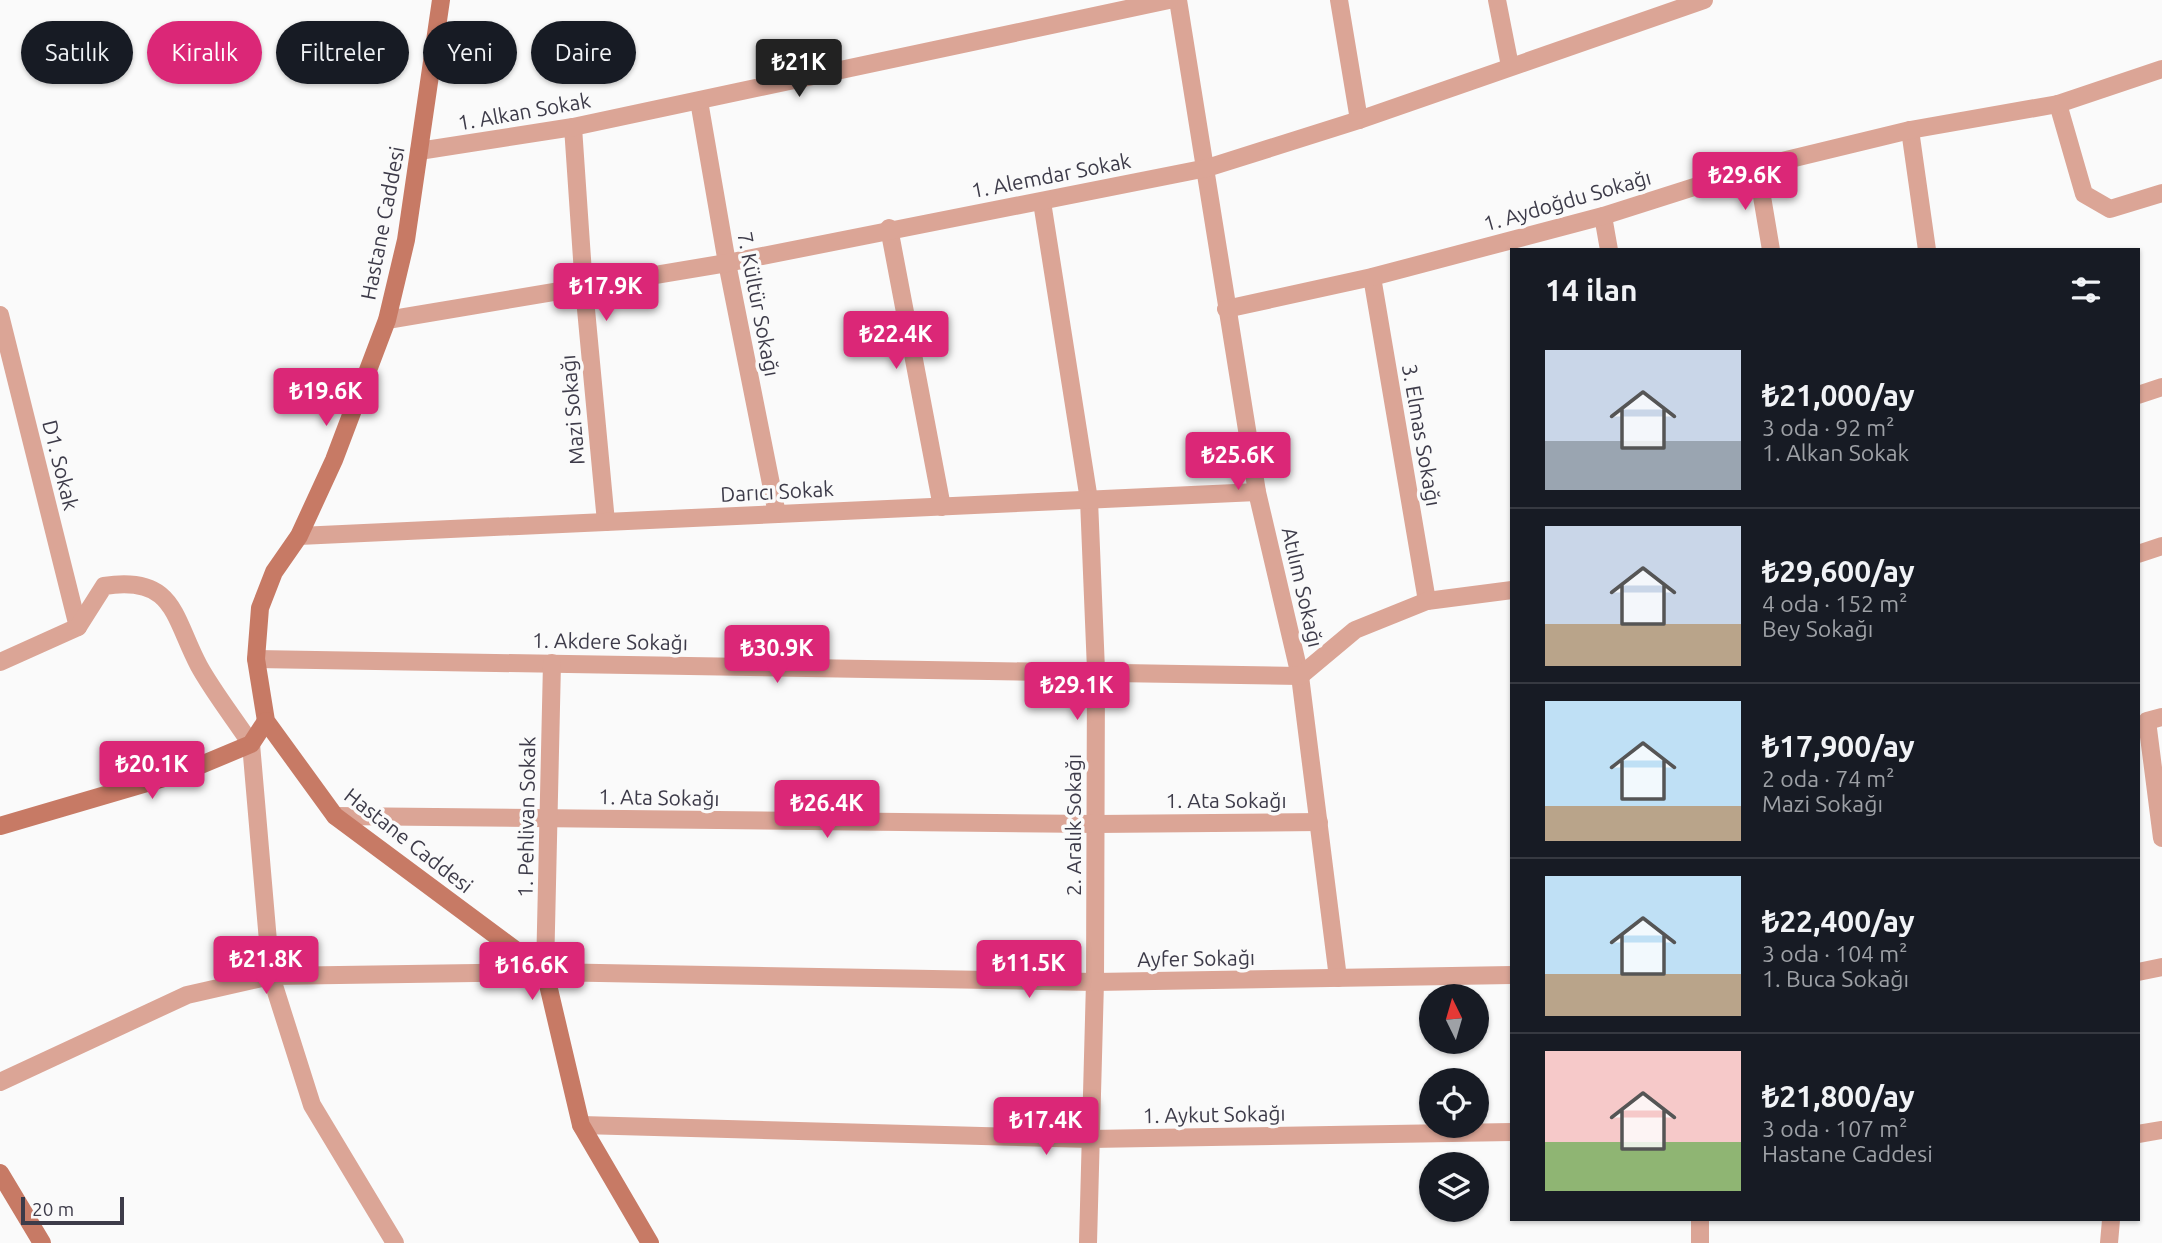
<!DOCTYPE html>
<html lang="tr">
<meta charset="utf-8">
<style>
:root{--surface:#171b24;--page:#20242c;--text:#f1f3f6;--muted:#9ea1a6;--line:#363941;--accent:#db2777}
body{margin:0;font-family:Ubuntu,sans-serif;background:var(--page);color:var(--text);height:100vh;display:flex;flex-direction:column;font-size:26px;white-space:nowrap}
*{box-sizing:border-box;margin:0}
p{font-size:23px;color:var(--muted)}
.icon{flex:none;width:38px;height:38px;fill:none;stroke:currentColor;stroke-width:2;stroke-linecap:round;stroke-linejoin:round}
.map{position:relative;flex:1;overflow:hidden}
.details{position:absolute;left:1510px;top:248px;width:630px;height:973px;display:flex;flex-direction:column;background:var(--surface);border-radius:0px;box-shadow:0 2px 5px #0004}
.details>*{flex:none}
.banner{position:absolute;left:21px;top:21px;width:665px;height:63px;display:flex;gap:14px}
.needle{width:46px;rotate:355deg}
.controls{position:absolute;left:1419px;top:984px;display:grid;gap:14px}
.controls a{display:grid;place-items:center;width:70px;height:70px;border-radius:50%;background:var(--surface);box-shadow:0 2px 5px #0004;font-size:35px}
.scale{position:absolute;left:21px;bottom:18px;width:103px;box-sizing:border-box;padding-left:7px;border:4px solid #3d3b49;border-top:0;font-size:19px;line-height:24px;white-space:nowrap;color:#3d3b49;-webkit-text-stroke:5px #fafafa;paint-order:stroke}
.price{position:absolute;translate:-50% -60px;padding:0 16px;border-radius:7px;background:var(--accent);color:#fff;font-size:23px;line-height:46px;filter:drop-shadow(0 2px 4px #0008)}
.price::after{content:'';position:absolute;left:50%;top:42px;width:21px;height:16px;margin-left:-10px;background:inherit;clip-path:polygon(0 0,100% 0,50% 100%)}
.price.on{background:#222;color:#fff}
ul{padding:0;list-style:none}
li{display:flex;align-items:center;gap:21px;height:175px;padding:0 35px}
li+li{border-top:2px solid var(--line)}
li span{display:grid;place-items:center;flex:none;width:196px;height:140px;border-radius:0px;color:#555}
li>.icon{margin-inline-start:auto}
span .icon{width:84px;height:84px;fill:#fffc;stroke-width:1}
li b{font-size:30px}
h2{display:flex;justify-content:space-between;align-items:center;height:84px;padding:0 35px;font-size:30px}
.pill{padding:0 24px;border-radius:32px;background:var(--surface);box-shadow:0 2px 5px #0004;font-size:24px;line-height:63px}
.pill.on{background:var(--accent);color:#fff}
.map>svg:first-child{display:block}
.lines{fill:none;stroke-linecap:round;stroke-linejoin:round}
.lane{stroke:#dba596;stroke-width:18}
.street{stroke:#dba596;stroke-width:18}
.secondary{stroke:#c77a65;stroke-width:18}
.labels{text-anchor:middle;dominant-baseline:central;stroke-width:7;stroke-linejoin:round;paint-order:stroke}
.street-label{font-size:21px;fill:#3d3b49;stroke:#fafafa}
</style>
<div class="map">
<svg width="2162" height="1243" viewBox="0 0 2162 1243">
<rect width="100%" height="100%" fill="#fafafa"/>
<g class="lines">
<!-- lane -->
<g class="lane">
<path d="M0,315L78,627"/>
<path d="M0,662L78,627L104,586C175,575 173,617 199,666C214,693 234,718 251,744"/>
</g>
<!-- street -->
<g class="street">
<path d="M1178,0L1257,492L1300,676L1338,978"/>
<path d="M1339,0L1359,120"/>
<path d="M1497,0L1510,66"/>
<path d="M699,101L727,263L777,514"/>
<path d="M2058,104L2084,194L2110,209L2162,193"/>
<path d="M573,127L584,288L606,522"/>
<path d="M1910,130L1927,250"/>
<path d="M419,151L573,127L1169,0"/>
<path d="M1757,167L1771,250"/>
<path d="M1042,202L1089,500L1096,670L1095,982L1088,1243"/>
<path d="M1603,216L1609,250"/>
<path d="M889,228L942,507"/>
<path d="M1372,277L1427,601"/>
<path d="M1226,309L1372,277L1603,216L1757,167L1910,130L2058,104L2162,69"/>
<path d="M387,320L727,263L1207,168L1359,120L1704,0"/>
<path d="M2138,395L2162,387"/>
<path d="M299,536L1257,492"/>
<path d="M2138,554L2162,546"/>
<path d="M256,659L1300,676L1355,630L1427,601L1512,590"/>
<path d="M2162,717L2147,721L2162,838"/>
<path d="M251,744L271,976L312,1105L395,1243"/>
<path d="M335,816L1096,824L1319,822"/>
<path d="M545,972L552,663"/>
<path d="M2138,972L2162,967"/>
<path d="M0,1082L187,995L271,976L545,972L1095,982L1512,975"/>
<path d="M581,1125L1090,1139L1512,1132"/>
<path d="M2138,1134L2162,1130"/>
<path d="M1700,1220V1243"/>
<path d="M2109,1243L2111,1220"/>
</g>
<!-- secondary -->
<g class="secondary">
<path d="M441,0L406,240L387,320L334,460L299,536L274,572L260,608L256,659L266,721L335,816L545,972L581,1125L650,1243"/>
<path d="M0,826L184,772L251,744L266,721"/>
<path d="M0,1173L42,1243"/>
</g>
</g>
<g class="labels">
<!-- street labels -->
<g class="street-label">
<text transform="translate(524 111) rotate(-10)">1. Alkan Sokak</text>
<text transform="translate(1051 175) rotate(-11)">1. Alemdar Sokak</text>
<text transform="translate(1567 200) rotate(-16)">1. Aydoğdu Sokağı</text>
<text transform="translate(382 223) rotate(-79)">Hastane Caddesi</text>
<text transform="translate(759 304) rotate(79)">7. Kültür Sokağı</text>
<text transform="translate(572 410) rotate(-95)">Mazi Sokağı</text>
<text transform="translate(1422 435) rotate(80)">3. Elmas Sokağı</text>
<text transform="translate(61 465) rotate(76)">D1. Sokak</text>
<text transform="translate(777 491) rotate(-3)">Darıcı Sokak</text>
<text transform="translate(1303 587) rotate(77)">Atılım Sokağı</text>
<text transform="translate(610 641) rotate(1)">1. Akdere Sokağı</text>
<text transform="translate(659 797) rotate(1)">1. Ata Sokağı</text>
<text x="1226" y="800">1. Ata Sokağı</text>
<text transform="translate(526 817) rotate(-89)">1. Pehlivan Sokak</text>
<text transform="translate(1073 825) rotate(-90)">2. Aralık Sokağı</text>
<text transform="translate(409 840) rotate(38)">Hastane Caddesi</text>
<text transform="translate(1196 958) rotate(-1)">Ayfer Sokağı</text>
<text transform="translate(1214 1114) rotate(-1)">1. Aykut Sokağı</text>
</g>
</g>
</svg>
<div class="controls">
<a><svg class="needle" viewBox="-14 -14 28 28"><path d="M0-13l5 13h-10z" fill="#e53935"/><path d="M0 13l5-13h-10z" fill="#9ea1a6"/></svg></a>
<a><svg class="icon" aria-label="locate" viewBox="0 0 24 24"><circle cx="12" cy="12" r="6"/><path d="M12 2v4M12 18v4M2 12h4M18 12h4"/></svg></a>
<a><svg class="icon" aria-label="layers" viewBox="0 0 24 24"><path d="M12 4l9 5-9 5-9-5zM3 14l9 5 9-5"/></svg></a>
</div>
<div class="scale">20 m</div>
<b class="price on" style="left:799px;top:99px">₺21K</b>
<b class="price" style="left:1745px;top:212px">₺29.6K</b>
<b class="price" style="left:606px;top:323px">₺17.9K</b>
<b class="price" style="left:896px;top:371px">₺22.4K</b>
<b class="price" style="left:326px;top:428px">₺19.6K</b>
<b class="price" style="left:1238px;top:492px">₺25.6K</b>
<b class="price" style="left:777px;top:685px">₺30.9K</b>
<b class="price" style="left:1077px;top:722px">₺29.1K</b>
<b class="price" style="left:152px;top:801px">₺20.1K</b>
<b class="price" style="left:827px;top:840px">₺26.4K</b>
<b class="price" style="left:266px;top:996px">₺21.8K</b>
<b class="price" style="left:1029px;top:1000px">₺11.5K</b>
<b class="price" style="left:532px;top:1002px">₺16.6K</b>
<b class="price" style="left:1046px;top:1157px">₺17.4K</b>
<div class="banner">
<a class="pill">Satılık</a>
<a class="pill on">Kiralık</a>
<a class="pill">Filtreler</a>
<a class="pill">Yeni</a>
<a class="pill">Daire</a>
</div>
<section class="details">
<h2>14 ilan<svg class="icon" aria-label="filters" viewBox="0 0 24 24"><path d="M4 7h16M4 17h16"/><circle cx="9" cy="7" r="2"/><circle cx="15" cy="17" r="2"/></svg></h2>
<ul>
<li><span style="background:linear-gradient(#c9d6e8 65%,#9aa5b1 0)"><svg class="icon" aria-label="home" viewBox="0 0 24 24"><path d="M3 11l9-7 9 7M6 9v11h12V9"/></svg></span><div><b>₺21,000/ay</b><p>3 oda · 92 m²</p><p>1. Alkan Sokak</p></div></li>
<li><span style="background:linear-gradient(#c9d6e8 70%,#b9a48a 0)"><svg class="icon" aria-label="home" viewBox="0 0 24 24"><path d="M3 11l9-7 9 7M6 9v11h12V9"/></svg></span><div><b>₺29,600/ay</b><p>4 oda · 152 m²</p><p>Bey Sokağı</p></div></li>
<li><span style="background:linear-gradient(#bfe0f5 75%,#b9a48a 0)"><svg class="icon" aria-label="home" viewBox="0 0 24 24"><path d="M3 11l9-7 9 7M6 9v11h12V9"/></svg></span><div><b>₺17,900/ay</b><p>2 oda · 74 m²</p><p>Mazi Sokağı</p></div></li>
<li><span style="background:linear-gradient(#bfe0f5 70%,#b9a48a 0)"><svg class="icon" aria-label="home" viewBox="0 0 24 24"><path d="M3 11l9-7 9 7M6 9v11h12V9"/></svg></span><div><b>₺22,400/ay</b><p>3 oda · 104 m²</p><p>1. Buca Sokağı</p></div></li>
<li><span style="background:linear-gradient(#f6c9c9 65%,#8fb573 0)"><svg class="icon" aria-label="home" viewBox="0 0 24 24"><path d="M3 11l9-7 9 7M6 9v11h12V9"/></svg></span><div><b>₺21,800/ay</b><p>3 oda · 107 m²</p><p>Hastane Caddesi</p></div></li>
</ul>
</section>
</div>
